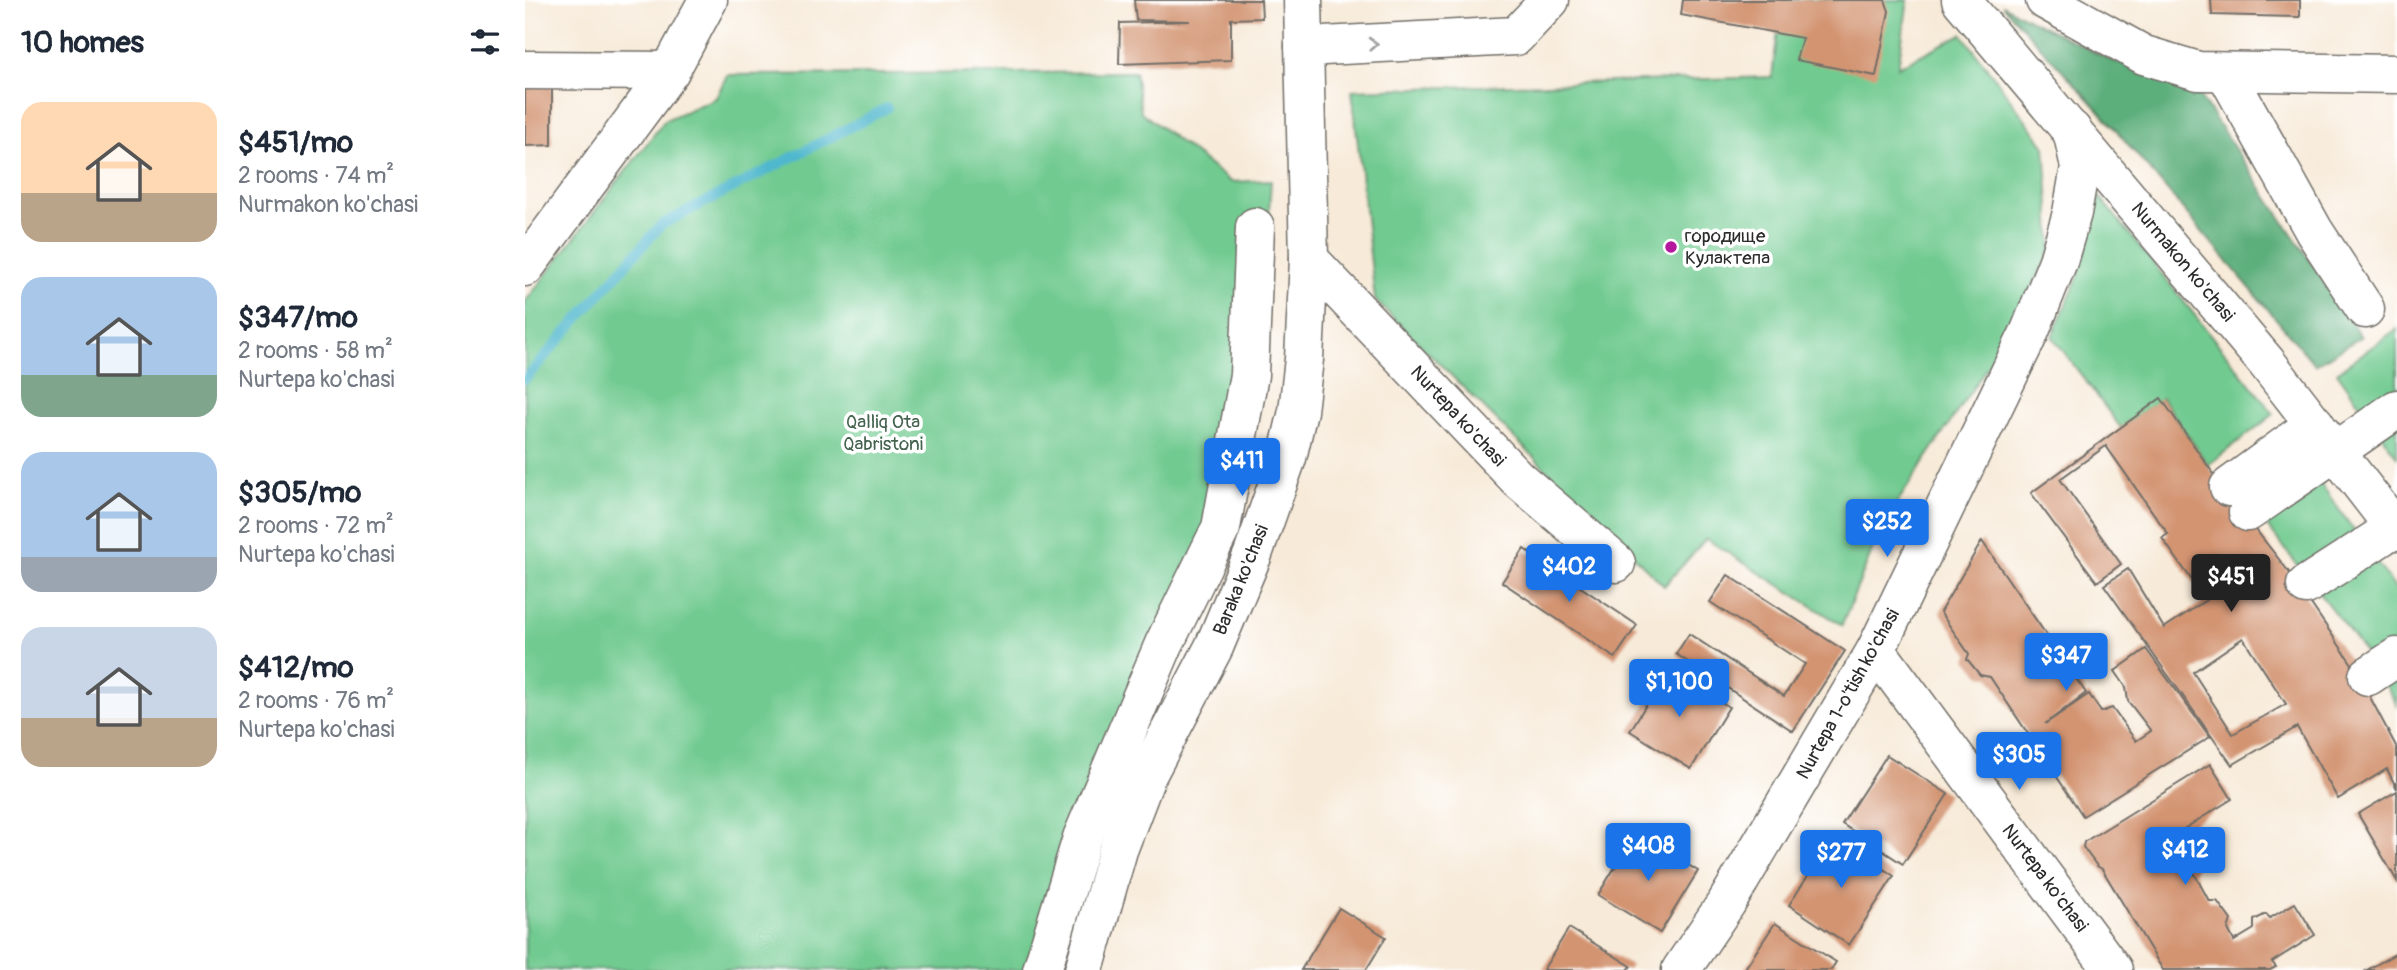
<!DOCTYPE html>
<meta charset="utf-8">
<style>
:root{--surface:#fff;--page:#f6f6f7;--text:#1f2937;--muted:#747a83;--accent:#1a73e8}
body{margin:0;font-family:Pangolin,sans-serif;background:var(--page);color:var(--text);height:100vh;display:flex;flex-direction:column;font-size:26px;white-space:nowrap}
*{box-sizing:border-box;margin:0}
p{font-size:23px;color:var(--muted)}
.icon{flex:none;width:38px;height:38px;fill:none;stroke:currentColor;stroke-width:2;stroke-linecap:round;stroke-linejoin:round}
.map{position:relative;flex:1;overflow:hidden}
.panel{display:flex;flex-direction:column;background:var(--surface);width:525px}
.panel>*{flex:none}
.price{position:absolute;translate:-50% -60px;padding:0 16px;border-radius:7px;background:var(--accent);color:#fff;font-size:23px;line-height:46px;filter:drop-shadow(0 2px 4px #0008)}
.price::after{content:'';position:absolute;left:50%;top:42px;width:21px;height:16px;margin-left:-10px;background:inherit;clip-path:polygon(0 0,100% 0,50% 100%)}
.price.active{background:#222;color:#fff}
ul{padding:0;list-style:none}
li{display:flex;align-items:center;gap:21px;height:175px;padding:0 21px}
li span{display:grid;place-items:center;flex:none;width:196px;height:140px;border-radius:21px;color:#555}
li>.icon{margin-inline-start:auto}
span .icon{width:84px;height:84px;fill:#fffc;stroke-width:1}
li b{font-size:30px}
h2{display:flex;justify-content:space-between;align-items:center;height:84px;padding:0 21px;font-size:30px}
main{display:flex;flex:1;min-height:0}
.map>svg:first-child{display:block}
.green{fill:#71ca90;stroke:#4e7a5e;stroke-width:2}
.forest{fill:#5cae7a;stroke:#446c52;stroke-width:2}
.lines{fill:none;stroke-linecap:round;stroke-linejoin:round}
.stream{stroke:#50b7ce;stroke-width:10}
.building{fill:#d39472;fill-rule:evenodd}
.minor-casing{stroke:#726e68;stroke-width:41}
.major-casing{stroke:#726e68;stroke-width:41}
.minor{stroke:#fff;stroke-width:38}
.major{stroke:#fff;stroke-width:38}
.oneway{stroke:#a0a0a0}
.poi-dot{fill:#b5179e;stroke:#fff;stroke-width:2.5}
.labels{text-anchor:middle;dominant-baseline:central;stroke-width:7;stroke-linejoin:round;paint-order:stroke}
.poi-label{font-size:19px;fill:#2b2b2b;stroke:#fff;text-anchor:start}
.street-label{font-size:19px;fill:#2b2b2b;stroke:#fff}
.park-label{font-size:19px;fill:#44634e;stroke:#fff}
</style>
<main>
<section class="panel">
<h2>10 homes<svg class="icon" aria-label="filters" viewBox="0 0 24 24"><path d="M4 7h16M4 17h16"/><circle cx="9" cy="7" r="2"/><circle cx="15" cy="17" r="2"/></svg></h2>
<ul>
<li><span style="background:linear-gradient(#ffd9b3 65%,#b9a48a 0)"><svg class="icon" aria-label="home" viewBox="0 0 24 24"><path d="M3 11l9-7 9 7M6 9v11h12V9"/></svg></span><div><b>$451/mo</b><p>2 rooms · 74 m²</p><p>Nurmakon ko'chasi</p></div></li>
<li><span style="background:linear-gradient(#a9c7e8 70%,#7fa58c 0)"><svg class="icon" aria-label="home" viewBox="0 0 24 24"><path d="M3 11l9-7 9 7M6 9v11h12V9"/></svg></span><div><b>$347/mo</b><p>2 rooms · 58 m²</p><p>Nurtepa ko'chasi</p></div></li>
<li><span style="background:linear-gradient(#a9c7e8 75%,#9aa5b1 0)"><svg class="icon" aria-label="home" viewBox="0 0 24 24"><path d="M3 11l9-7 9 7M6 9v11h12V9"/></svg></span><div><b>$305/mo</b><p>2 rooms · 72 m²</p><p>Nurtepa ko'chasi</p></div></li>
<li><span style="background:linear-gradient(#c9d6e8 65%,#b9a48a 0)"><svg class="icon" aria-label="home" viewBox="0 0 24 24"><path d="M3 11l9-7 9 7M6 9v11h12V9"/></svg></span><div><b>$412/mo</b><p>2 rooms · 76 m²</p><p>Nurtepa ko'chasi</p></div></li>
</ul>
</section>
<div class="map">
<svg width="1872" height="970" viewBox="0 0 1872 970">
<rect width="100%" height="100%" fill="#fff"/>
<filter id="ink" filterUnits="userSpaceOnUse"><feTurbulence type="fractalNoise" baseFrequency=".0143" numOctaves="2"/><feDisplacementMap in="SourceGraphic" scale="14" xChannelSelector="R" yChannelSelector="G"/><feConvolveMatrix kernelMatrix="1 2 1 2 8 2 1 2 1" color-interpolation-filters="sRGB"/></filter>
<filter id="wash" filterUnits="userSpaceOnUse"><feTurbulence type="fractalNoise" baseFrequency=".00686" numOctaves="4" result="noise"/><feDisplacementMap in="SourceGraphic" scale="28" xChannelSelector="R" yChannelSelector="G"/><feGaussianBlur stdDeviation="1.57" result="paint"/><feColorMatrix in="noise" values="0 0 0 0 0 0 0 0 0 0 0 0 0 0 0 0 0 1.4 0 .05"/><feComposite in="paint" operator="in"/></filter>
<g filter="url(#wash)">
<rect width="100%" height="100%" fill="#f7ead8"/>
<!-- green -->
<g class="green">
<path d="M1257,0H1383L1373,67L1437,34L1520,146L1527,249L1481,338L1358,524L1317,625L1181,539L1139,586L850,300L827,90L1247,77Z"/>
<path d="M610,72L616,112L706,182L746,180L734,364L653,646L527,970H0V302L140,120L191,98L202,75Z"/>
<path d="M1575,197L1749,414L1683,465L1637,398L1596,428L1527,336L1554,275Z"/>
<path d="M1872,329V457L1812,372Z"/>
<path d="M1793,480L1872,591V705L1846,660L1739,522Z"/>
</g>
<!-- forest -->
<path class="forest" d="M1477,5L1583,59L1670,89L1836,337L1790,365L1574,110Z"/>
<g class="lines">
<!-- stream -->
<path class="stream" d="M0,379L136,225L362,108"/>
</g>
<g id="blocks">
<!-- building -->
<g class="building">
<path d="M609,0H736L737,18L706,19V60L594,64L595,23L665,21L611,20Z"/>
<path d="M1158,0H1360L1364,11L1351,76L1271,60L1277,38L1156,15Z"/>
<path d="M1686,0H1775V17L1687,15Z"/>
<path d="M0,87H27V145L0,146Z"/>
<path d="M1636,398L1699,489L1767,576L1829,667L1872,748V789L1862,769L1813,799L1772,727L1707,765L1579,585L1603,569L1639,628L1681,600L1637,538L1643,534L1581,446L1535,479L1596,564L1572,582L1506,493ZM1718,638L1761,704L1708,734L1668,672Z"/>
<path d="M1457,541L1561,693L1520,724L1564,694L1576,712L1587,708L1611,741L1626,731L1603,701L1601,687L1590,671L1621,649L1685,737L1558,816L1465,677L1455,675L1442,659L1444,654L1415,612Z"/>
<path d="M999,549L1112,625L1090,658L977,582Z"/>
<path d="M1203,575L1320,651L1268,731L1151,654L1164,634L1259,696L1280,664L1185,602Z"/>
<path d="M1143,669L1204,707L1166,769L1105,731Z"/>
<path d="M1362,755L1423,794L1378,864L1317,824Z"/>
<path d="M1685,764L1707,799L1646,837L1650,846L1663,849L1672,863L1669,873L1684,901H1692L1706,920L1703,929L1709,941L1729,929V920L1741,914L1745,918L1770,903L1790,935L1747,962L1751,967L1745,970H1638L1577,869L1572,866L1558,847L1559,842Z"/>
<path d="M1872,791V881L1833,814Z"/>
<path d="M1111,833L1173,871L1135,933L1073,895Z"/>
<path d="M1309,836L1369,876L1324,945L1264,905Z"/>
<path d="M814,908L861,937L841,970H776Z"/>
<path d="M1250,923L1311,962L1306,970H1219Z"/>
<path d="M1044,928L1106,966L1103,970H1018Z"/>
<path d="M1872,953V970H1842Z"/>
</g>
</g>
</g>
<g filter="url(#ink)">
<use href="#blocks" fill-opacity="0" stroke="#726e68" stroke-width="2"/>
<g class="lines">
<defs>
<g id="minor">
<path d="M1436,0L1742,363L1872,531"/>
<path d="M1520,0L1619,55L1673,71L1872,74"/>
<path d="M779,47L991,36L1025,0"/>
<path d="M0,70L145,71"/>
<path d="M1701,73L1789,231L1840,309"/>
<path d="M784,259L993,479L1091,563"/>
<path d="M0,267L145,71L183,0"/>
<path d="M1704,487L1790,424"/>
<path d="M1723,512L1872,409"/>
<path d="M1781,585L1857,536L1872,524"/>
<path d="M1351,650L1588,970"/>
<path d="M1843,676L1872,657"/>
<path d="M517,970L557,838L639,644L696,528L724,375L730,227"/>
<path d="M1156,970L1202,902L1351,650L1505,331L1533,261L1547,213L1555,167L1547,130"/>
</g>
<path id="major" d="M559,970L593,850L621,777L689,647L728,554L762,458L773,411L779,359L784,259L778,0"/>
</defs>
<!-- minor casing -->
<use href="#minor" class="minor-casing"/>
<!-- major casing -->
<use href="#major" class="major-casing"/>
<!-- minor -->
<use href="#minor" class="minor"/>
<!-- major -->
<use href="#major" class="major"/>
</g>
<!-- one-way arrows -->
<defs><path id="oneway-chevron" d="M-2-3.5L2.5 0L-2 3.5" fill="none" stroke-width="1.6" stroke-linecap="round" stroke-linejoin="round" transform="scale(1.75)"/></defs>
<use class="oneway" href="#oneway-chevron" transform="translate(848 44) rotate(-3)"/>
</g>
<!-- markers -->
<circle class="poi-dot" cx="1146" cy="247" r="7"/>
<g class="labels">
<!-- poi labels -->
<g class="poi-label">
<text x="1160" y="236">городище<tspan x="1160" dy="22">Кулактепа</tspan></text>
</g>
<!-- street labels -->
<g class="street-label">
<text transform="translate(1658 262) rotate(50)">Nurmakon ko'chasi</text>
<text transform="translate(933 416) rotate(47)">Nurtepa ko'chasi</text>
<text transform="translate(716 580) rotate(-68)">Baraka ko'chasi</text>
<text transform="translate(1323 694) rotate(-61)">Nurtepa 1-o'tish ko'chasi</text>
<text transform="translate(1520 878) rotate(53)">Nurtepa ko'chasi</text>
</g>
<!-- park labels -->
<g class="park-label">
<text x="358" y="422">Qalliq Ota<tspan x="358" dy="22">Qabristoni</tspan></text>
</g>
</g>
</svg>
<b class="price" style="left:717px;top:498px">$411</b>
<b class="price" style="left:1362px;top:559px">$252</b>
<b class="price" style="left:1044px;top:604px">$402</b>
<b class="price active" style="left:1706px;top:614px">$451</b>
<b class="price" style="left:1541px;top:693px">$347</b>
<b class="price" style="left:1154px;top:719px">$1,100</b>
<b class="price" style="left:1494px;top:792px">$305</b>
<b class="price" style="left:1123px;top:883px">$408</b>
<b class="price" style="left:1660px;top:887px">$412</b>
<b class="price" style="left:1316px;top:890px">$277</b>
</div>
</main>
